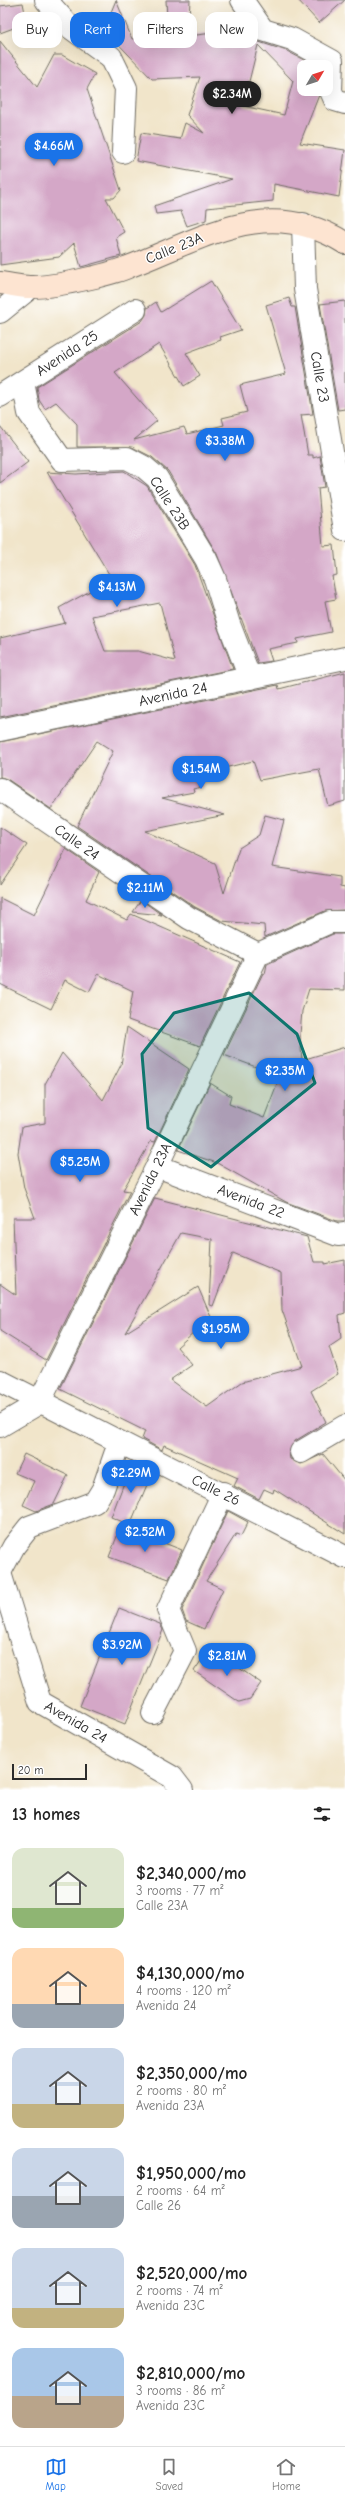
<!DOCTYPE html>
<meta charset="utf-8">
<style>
:root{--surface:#fff;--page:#f2f2f2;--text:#222;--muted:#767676;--line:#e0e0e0;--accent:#1a73e8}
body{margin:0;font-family:"Comic Neue",sans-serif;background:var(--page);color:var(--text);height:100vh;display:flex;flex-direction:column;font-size:15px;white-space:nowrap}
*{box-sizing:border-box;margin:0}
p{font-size:13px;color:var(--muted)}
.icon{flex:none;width:22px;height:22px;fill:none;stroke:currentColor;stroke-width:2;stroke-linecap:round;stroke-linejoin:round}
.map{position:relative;height:1790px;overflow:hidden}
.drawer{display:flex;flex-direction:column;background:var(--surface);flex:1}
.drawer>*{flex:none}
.top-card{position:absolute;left:12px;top:12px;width:321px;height:36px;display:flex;gap:8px}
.needle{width:26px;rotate:51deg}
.fabs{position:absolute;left:297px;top:60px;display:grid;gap:8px}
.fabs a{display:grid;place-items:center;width:36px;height:36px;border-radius:8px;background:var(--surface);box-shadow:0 4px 16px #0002;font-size:20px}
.scale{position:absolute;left:12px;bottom:10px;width:75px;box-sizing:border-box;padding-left:4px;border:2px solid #2b2b2b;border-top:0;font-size:11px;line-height:14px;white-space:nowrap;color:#2b2b2b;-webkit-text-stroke:3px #fff;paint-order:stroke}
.price{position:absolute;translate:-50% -34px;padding:0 9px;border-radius:14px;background:var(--accent);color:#fff;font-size:13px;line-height:26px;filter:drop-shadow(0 1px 2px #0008)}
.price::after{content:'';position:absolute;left:50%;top:24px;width:12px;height:9px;margin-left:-6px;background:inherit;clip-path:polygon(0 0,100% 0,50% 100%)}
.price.on{background:#222;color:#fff}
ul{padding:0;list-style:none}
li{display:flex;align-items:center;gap:12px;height:100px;padding:0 12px}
li span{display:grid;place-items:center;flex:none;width:112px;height:80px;border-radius:12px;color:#555}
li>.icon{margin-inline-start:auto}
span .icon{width:48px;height:48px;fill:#fffc;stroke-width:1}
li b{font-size:17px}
h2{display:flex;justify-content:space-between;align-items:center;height:48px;padding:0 12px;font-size:17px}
.pill{padding:0 14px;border-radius:12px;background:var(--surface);box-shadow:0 4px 16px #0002;font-size:14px;line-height:36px}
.pill.on{background:var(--accent);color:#fff}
.tab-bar{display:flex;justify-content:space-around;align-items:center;height:56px;border-top:1px solid var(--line);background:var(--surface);font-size:11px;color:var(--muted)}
.tab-bar a{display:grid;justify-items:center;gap:2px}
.tab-bar .on{color:var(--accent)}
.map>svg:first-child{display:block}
.building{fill:#d4a7c7;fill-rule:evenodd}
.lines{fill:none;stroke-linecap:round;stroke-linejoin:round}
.minor-casing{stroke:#706c63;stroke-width:24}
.secondary-casing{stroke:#706c63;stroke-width:24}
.minor{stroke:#fff;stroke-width:22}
.secondary{stroke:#fde4d1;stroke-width:22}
.marked{fill:#0f766e;fill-opacity:0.2;stroke:#0f766e;stroke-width:3;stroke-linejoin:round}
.labels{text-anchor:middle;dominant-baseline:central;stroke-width:3;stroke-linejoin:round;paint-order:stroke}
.street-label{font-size:15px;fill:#2b2b2b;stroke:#fff}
</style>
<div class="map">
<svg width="345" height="1790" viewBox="0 0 345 1790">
<rect width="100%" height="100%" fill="#fff"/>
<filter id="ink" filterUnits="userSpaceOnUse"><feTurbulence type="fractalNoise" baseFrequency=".025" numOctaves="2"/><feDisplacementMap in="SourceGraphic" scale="8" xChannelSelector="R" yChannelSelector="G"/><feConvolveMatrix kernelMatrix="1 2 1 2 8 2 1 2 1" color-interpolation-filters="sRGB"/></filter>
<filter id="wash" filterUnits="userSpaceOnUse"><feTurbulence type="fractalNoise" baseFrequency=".012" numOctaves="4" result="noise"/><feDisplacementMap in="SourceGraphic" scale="16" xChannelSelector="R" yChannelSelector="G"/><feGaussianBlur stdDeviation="0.9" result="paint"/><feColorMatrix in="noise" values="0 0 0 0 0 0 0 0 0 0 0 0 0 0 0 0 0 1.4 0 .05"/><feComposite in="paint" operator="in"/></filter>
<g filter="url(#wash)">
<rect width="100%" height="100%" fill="#f1e5ca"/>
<g id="blocks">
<!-- building -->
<g class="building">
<path d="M116,0L132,39L168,36L166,0H190L188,36L230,31L238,26L247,29L259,42L287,51L317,67H304V89H319V95L300,143L345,150L339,197L274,184L273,201L207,208L206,220L187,226L181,211L156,214L154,206L232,179L136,161L141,133L180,139L185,123L204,133L187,115L200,77L152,79L104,29ZM258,45L293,81L284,115L243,106Z"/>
<path d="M298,0H345L319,23Z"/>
<path d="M23,3L27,23L0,33V6Z"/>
<path d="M0,41L37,87L54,55H62L95,74L87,89L121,190L114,198H106L124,232L116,237L121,256L81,267L74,243L59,257L0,265Z"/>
<path d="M211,281L241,330L220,337L221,340L186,353L200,376L184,386L159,344L115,373L157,421L134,440L184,427L187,434L224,425L222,418L247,412L240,385L286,374L266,305L289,298L292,307H295L313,414L301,415L308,455H313V458L320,456L325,487L318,488L323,546L334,545L337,575L332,576L336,599L325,601L331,632L297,639L298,643L268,649L272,661L258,663L217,554L168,471L152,457L132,447H77V424L56,402L45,409L39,400L37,387L142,321L146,315L147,308L156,302L161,312Z"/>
<path d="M345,301V409L338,410L320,304Z"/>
<path d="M0,426L28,462L0,483Z"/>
<path d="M124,471L147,486L195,565L233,669L0,717V638L65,623L59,608L112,579L47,472L76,474ZM160,603L175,661L138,651H105L92,616Z"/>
<path d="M345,672V801L328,806L319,769L260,780L253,761L216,770L200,780L202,787L193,789L194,792L162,798L225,815L145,831L215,863L224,893L239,848L259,835L265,815L284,820L272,867L340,877V887L345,888V910L325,911L265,937L264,925L222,921L195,907L77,826L113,751L97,741L51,809L7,779L0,777V742L278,685L279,689Z"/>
<path d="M0,827L27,845L0,885Z"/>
<path d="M66,849L99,872L86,900L127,920L131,914L240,962L200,1046L128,1020L133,991L98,974L89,992L65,980L51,1009L0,984V898L34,915Z"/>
<path d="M141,900L162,915L133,912Z"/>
<path d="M333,934H345V990L309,989L302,1011L300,1034L302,1060L345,1047V1221H337L286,1202L217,1163L178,1150L210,1083L231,1096L229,1104L264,1118L280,1076L224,1055L263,973L265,974L267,964Z"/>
<path d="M127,1027L189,1069L155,1142L151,1141L123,1190L130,1191L46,1360L0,1331V1284L16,1295L13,1218H35L24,1188L18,1153L22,1127L45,1123V1084L62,1053L103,1100L121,1065Z"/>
<path d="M155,1198L307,1237L314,1262H325V1264L345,1260V1313L339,1315L341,1339L329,1347L338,1374L311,1391L326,1422L295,1441L289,1452L290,1459L301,1464L323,1454L345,1481V1534L274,1489L273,1493L264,1489L259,1499L234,1486L238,1478L164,1445L162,1450L142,1439L145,1431L60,1389ZM181,1233L212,1239L209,1305L213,1306L233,1253L281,1273L282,1310L302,1366L242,1382L207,1407L170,1380L192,1365L177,1347L211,1317L198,1287L125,1333Z"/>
<path d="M24,1454L68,1475L54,1504L36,1511L23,1505L34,1481L15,1473Z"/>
<path d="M132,1462L152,1473L130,1525L111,1517Z"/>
<path d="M228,1511L248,1522L241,1536L236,1534L206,1581L223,1589L204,1629L186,1621L182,1610Z"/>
<path d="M121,1526L182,1550L169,1579L109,1557Z"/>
<path d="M119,1608L160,1624L163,1630L125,1724L80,1706Z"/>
<path d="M210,1648L261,1683L250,1699L239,1702L194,1671Z"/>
</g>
</g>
</g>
<g filter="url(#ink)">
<use href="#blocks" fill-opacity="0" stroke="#706c63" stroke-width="1"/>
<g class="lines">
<defs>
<g id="minor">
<path d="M46,0L71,28L111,57L126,88L123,152"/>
<path d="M242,0L263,30L292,39L332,61L331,91L335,100L345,103"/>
<path d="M303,224L305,289L345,530"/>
<path d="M0,312L31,287"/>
<path d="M23,382L29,413L62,460L127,458L144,467L157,478L206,559L215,579L229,624L250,678"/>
<path d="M0,396L135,310"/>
<path d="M0,730L345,658"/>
<path d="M0,789L189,918L258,954"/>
<path d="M258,954L330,922H345"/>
<path d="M157,1166L338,1235L345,1234"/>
<path d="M0,1381L345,1557"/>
<path d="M0,1426L39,1403L157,1166L258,954"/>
<path d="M301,1452L345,1426"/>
<path d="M0,1572L14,1546L29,1527L95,1502L103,1489L119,1443"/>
<path d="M0,1573L40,1702L172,1777L182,1790"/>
<path d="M153,1713L185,1651L168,1610L223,1493"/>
</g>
<path id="secondary" d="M0,283C10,284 20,287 30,287C50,288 109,275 128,267C202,239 267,194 345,243"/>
</defs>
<!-- minor casing -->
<use href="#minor" class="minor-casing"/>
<!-- secondary casing -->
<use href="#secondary" class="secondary-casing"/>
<!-- minor -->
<use href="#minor" class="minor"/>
<!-- secondary -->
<use href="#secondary" class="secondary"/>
</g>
</g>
<!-- marked area -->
<path class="marked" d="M249,993L297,1034L315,1083L211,1167L148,1128L142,1054L174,1013Z"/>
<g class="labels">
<!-- street labels -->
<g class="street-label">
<text transform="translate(174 248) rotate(-22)">Calle 23A</text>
<text transform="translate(67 353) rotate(-33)">Avenida 25</text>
<text transform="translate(320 377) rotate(80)">Calle 23</text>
<text transform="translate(170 503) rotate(57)">Calle 23B</text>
<text transform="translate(173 694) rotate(-12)">Avenida 24</text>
<text transform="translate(77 842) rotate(35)">Calle 24</text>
<text transform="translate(150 1179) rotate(-64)">Avenida 23A</text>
<text transform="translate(251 1201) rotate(21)">Avenida 22</text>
<text transform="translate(216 1490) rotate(26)">Calle 26</text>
<text transform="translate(76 1722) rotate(30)">Avenida 24</text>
</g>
</g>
</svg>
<div class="fabs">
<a><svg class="needle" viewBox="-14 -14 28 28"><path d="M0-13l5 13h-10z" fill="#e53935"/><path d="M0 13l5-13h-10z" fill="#767676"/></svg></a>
</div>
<div class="scale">20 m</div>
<b class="price on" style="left:232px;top:115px">$2.34M</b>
<b class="price" style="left:54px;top:167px">$4.66M</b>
<b class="price" style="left:225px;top:462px">$3.38M</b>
<b class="price" style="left:117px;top:608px">$4.13M</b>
<b class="price" style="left:201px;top:790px">$1.54M</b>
<b class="price" style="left:145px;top:909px">$2.11M</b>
<b class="price" style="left:285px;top:1092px">$2.35M</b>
<b class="price" style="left:80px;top:1183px">$5.25M</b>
<b class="price" style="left:221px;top:1350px">$1.95M</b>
<b class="price" style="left:131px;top:1494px">$2.29M</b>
<b class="price" style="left:145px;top:1553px">$2.52M</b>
<b class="price" style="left:122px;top:1666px">$3.92M</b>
<b class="price" style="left:227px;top:1677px">$2.81M</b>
<div class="top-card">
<a class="pill">Buy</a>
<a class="pill on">Rent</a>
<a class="pill">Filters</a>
<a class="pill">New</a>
</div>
</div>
<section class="drawer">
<h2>13 homes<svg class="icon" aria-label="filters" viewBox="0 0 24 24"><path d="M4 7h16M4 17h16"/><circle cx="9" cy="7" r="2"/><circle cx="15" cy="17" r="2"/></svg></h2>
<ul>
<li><span style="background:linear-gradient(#dfe7d0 75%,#8fb573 0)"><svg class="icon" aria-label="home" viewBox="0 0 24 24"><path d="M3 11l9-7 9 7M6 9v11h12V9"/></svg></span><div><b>$2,340,000/mo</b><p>3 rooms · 77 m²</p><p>Calle 23A</p></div></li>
<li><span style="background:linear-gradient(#ffd9b3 70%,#9aa5b1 0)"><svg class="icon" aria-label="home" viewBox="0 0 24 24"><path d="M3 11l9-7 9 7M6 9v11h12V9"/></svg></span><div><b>$4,130,000/mo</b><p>4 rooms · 120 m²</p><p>Avenida 24</p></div></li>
<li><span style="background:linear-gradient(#c9d6e8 70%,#c2b280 0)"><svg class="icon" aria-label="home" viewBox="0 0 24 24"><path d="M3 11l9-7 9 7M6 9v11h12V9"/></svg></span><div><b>$2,350,000/mo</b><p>2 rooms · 80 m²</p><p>Avenida 23A</p></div></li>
<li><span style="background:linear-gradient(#c9d6e8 60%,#9aa5b1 0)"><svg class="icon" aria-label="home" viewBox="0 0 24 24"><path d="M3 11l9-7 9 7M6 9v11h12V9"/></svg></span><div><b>$1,950,000/mo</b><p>2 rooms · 64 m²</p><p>Calle 26</p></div></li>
<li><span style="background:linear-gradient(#c9d6e8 75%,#c2b280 0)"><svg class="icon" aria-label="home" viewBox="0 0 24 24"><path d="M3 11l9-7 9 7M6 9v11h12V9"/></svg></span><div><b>$2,520,000/mo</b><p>2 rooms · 74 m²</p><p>Avenida 23C</p></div></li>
<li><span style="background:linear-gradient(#a9c7e8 60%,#b9a48a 0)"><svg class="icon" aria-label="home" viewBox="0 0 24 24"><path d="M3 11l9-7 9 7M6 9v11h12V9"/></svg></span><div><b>$2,810,000/mo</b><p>3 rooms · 86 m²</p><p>Avenida 23C</p></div></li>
</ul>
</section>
<nav class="tab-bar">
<a class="on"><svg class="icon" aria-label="map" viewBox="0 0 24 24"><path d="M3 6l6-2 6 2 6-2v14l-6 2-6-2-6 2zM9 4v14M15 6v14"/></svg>Map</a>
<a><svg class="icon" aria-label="saved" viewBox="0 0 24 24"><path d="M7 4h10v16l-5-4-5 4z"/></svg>Saved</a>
<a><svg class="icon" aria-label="home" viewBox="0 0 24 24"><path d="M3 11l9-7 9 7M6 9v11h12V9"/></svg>Home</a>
</nav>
